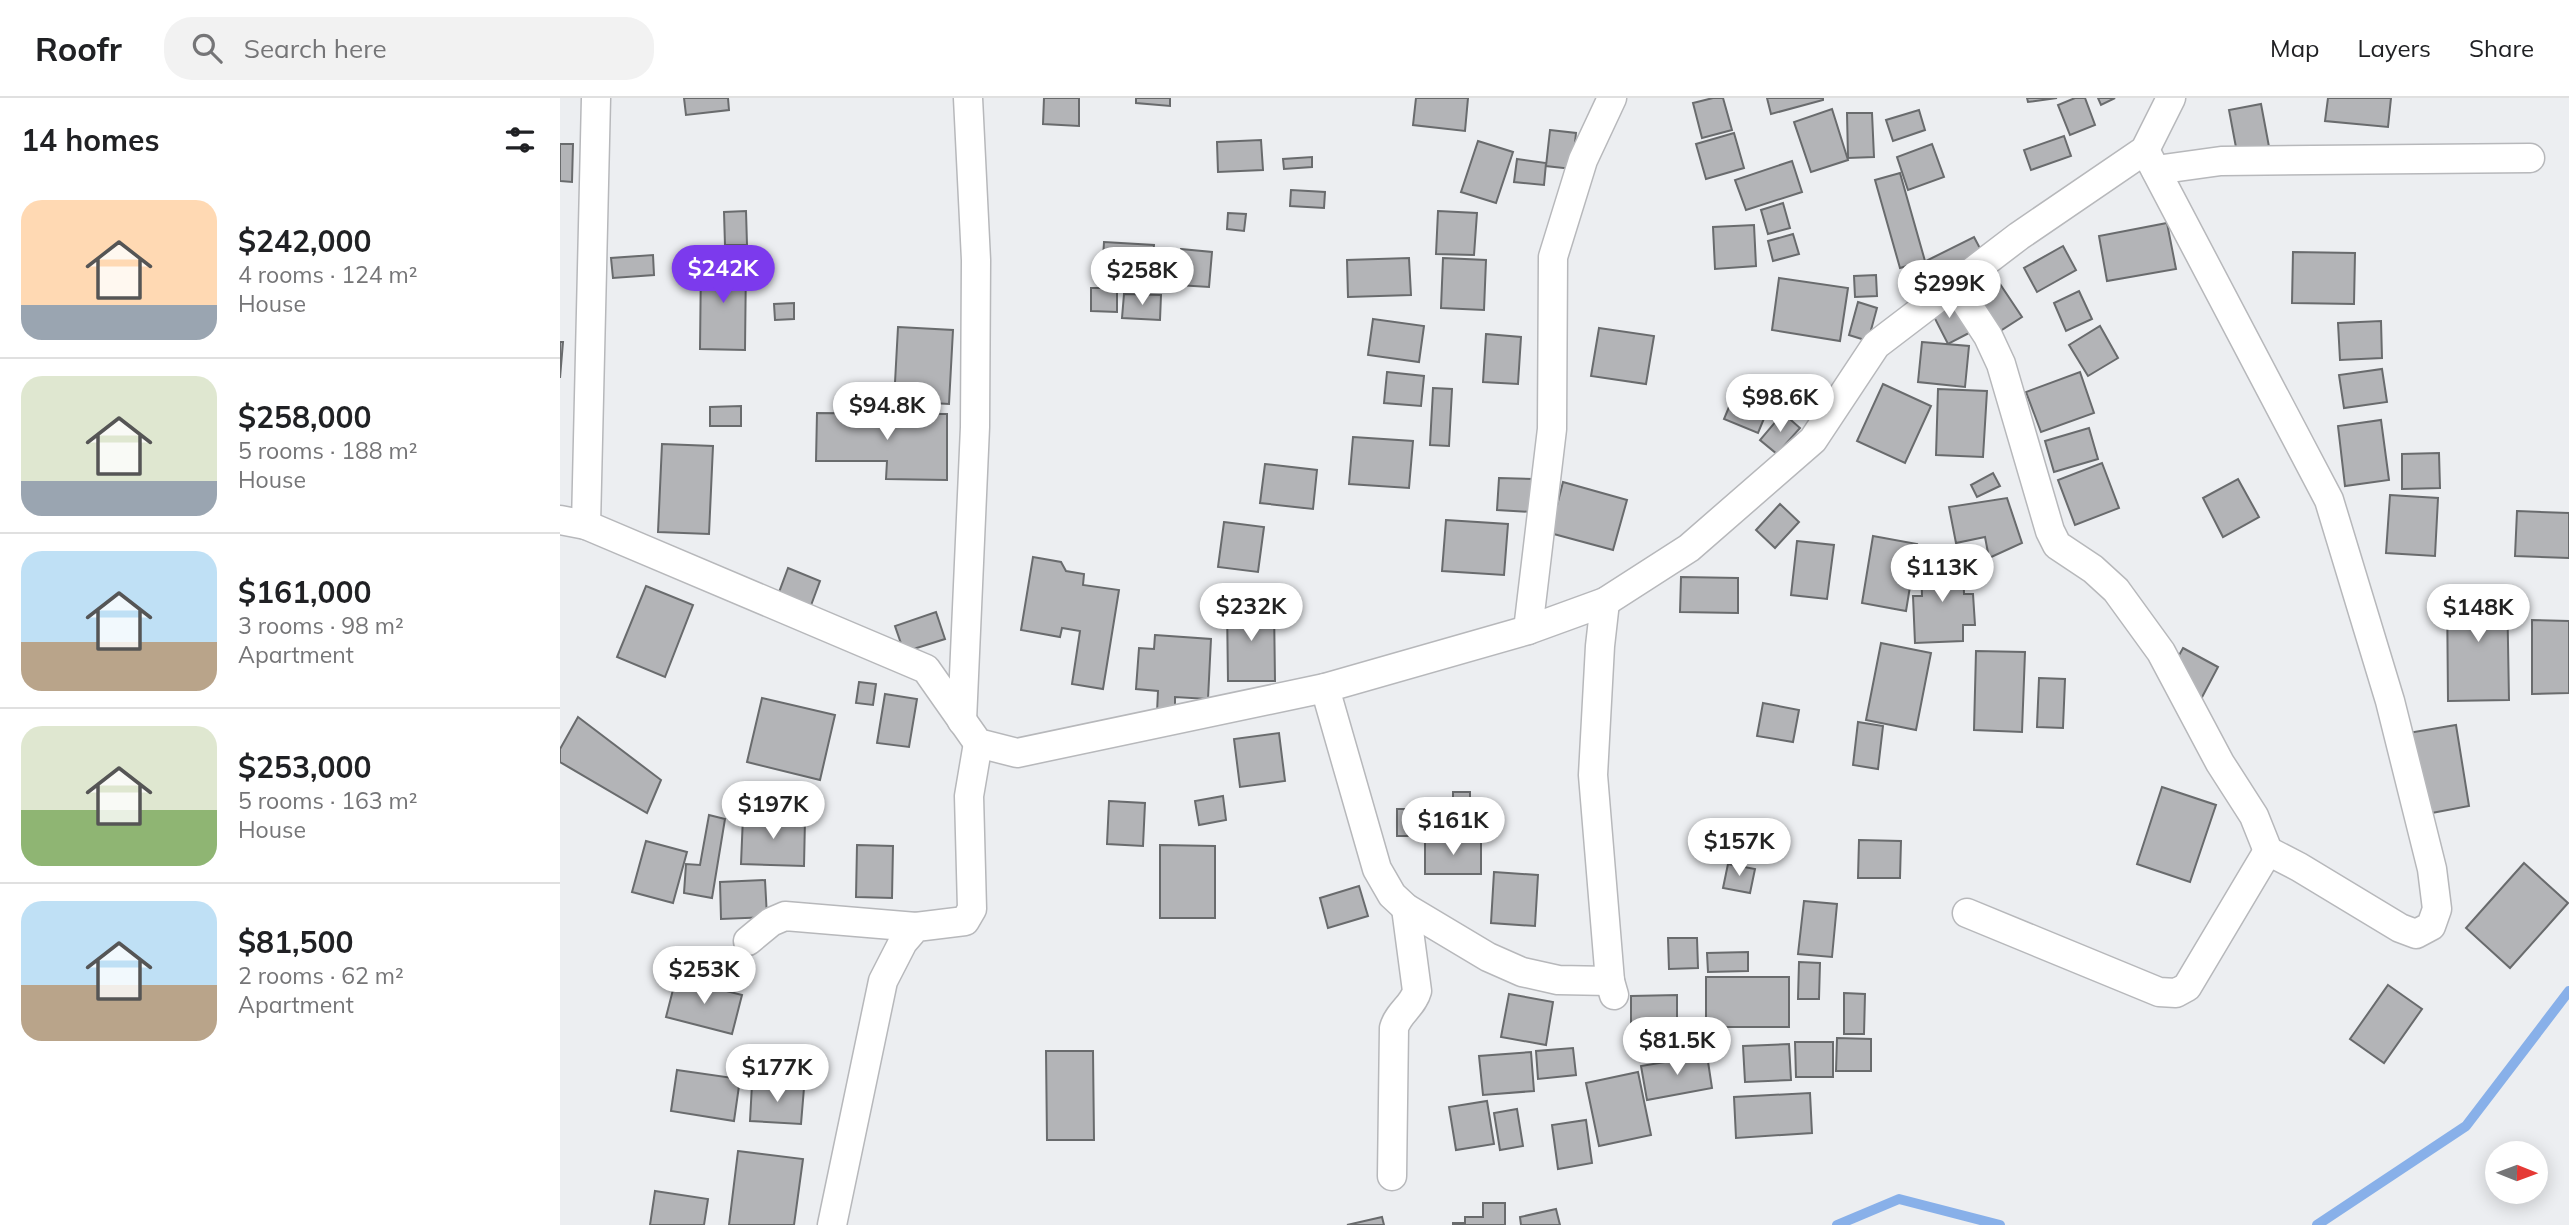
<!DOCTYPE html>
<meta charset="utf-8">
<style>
:root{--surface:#fff;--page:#f2f2f2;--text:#202124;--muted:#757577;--line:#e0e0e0;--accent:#7c3aed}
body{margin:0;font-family:Mulish,sans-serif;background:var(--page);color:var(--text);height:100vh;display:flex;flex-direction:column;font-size:26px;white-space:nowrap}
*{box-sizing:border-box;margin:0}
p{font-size:23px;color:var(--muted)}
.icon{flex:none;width:38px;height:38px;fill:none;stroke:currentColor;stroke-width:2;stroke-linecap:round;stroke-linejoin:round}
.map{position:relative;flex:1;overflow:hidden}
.side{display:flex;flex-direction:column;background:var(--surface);width:560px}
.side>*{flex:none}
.needle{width:46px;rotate:91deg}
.buttons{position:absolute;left:1925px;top:1043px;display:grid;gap:14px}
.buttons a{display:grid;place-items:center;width:63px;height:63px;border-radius:50%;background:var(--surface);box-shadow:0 4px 18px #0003;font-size:35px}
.price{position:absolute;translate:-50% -60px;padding:0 16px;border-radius:24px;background:#fff;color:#222;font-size:23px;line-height:46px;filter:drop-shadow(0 2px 4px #0008)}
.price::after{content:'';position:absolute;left:50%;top:42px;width:21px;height:16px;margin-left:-10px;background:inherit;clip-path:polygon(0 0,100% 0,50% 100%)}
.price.active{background:var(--accent);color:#fff}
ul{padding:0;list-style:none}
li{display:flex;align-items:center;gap:21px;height:175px;padding:0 21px}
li+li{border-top:2px solid var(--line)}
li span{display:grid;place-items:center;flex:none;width:196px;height:140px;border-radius:21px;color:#555}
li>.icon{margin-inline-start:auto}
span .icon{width:84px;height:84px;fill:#fffc;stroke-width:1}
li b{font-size:30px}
h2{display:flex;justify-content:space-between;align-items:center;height:84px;padding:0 21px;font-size:30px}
header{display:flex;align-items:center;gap:42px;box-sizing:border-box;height:98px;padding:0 35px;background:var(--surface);border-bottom:2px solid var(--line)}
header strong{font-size:33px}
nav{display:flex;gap:38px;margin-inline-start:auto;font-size:24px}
.search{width:490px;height:63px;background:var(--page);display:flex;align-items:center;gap:18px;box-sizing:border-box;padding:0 24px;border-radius:28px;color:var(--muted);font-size:26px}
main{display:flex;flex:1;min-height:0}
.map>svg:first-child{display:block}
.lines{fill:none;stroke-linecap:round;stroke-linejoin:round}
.stream{stroke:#88b0e9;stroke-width:10}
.building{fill:#b3b4b7;stroke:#696b6d;stroke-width:2}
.minor-casing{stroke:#b7b8bb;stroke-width:31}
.minor{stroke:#fff;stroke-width:28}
</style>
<header>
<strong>Roofr</strong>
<div class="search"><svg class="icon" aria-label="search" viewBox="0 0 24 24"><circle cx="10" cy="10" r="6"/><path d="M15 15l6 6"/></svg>Search here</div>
<nav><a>Map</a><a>Layers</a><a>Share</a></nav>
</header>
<main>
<section class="side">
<h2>14 homes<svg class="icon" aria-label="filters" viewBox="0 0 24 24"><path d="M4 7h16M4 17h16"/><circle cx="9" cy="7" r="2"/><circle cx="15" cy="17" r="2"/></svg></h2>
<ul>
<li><span style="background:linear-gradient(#ffd9b3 75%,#9aa5b1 0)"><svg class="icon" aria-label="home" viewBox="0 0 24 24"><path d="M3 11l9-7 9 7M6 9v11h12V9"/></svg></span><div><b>$242,000</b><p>4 rooms · 124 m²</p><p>House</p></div></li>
<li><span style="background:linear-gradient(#dfe7d0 75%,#9aa5b1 0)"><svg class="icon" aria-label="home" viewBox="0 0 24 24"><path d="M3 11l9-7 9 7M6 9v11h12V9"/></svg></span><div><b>$258,000</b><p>5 rooms · 188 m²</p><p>House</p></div></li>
<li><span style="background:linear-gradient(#bfe0f5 65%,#b9a48a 0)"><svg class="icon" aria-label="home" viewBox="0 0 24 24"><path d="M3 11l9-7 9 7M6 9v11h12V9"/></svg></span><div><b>$161,000</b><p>3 rooms · 98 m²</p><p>Apartment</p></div></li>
<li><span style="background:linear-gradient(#dfe7d0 60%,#8fb573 0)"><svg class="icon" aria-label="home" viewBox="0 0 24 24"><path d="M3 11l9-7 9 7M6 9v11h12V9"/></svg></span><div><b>$253,000</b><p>5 rooms · 163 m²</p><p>House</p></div></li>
<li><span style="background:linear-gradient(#bfe0f5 60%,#b9a48a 0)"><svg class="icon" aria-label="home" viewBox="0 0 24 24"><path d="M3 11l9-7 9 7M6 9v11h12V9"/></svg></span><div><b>$81,500</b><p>2 rooms · 62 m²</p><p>Apartment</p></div></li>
</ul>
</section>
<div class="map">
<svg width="2009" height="1127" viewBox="0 0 2009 1127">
<rect width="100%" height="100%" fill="#eceef1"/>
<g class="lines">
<!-- stream -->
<g class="stream">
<path d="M1277,1127L1339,1101L1440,1127"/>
<path d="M1757,1127L1906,1028L2009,893"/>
</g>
</g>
<!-- building -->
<g class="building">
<path d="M124,0H168L169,12L126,17Z"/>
<path d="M484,0H519V28L483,26Z"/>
<path d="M576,0H610V8L576,5Z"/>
<path d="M856,0H908L905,33L853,27Z"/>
<path d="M1153,0H1163L1172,32L1142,40L1133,5Z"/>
<path d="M1207,0H1263V2L1211,16Z"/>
<path d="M1467,0H1497L1468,4Z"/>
<path d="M1515,0H1525L1535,27L1510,37L1498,7Z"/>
<path d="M1538,0H1555L1541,7Z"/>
<path d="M1768,0H1831L1828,29L1765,23Z"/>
<path d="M1701,6L1710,54L1678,60L1669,12Z"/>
<path d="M1272,11L1288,62L1251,74L1234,24Z"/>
<path d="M1359,12L1365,32L1333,43L1326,22Z"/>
<path d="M1287,15H1312L1314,59L1288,60Z"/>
<path d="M990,32L1016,35L1012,71L986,68Z"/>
<path d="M1174,35L1184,70L1146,81L1136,46Z"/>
<path d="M1504,38L1511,58L1471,72L1464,52Z"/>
<path d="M701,42L703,72L658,74L657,44Z"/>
<path d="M918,43L953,54L936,105L901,94Z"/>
<path d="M0,46H13L12,84L0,83Z"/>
<path d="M1372,46L1384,79L1348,92L1337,59Z"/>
<path d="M752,59V69L724,71L723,61Z"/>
<path d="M957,61L986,65L984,87L954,84Z"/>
<path d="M1232,63L1242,94L1186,112L1175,82Z"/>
<path d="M1340,75L1365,163L1340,170L1315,82Z"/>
<path d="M731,92L765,94L764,110L730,108Z"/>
<path d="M1223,105L1230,130L1208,136L1201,112Z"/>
<path d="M186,113L187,147H165L164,114Z"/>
<path d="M878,113L917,115L914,157L876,156Z"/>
<path d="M668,115L686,116L684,133L667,131Z"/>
<path d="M1607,125L1616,171L1547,183L1539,138Z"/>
<path d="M1194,127L1196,168L1155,171L1153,129Z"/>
<path d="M1233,136L1239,156L1213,163L1208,143Z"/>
<path d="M1414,139L1424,158L1367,187L1358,167Z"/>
<path d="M544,144L594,147L591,182L542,178Z"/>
<path d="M1503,148L1516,172L1477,194L1464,170Z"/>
<path d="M621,151L652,154L649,189L618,187Z"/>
<path d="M1733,154L1795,155L1794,206L1732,205Z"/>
<path d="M93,157L94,177L53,180L51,160Z"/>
<path d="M849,160L851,197L788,199L787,162Z"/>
<path d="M883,160L926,162L924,212L881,210Z"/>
<path d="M141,162L186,163L185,252L140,251Z"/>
<path d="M1316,177L1317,198L1295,199L1294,178Z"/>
<path d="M1219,180L1288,190L1280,243L1212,232Z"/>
<path d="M1440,186L1462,219L1437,235L1416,202Z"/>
<path d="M531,190H557V214L531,213Z"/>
<path d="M1519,193L1532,221L1506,233L1494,205Z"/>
<path d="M564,196L601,197L600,222L562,220Z"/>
<path d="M1391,198L1409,235L1388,246L1369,209Z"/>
<path d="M1298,204L1317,210L1308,243L1289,237Z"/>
<path d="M234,205V221L215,222L214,206Z"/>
<path d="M813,221L864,228L859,264L808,257Z"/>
<path d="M1821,223L1822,260L1780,262L1778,225Z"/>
<path d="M1540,228L1558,260L1528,278L1509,247Z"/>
<path d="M338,229L393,232L389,306L334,303Z"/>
<path d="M1039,230L1094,238L1086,286L1031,278Z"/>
<path d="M926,236L961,239L958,286L923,284Z"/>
<path d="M0,244H3L0,280Z"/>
<path d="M1362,244L1409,248L1405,289L1358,284Z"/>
<path d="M1822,271L1827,304L1784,310L1779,277Z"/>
<path d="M827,274L864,278L861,308L824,305Z"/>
<path d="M1520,274L1534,315L1481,334L1466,294Z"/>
<path d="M1181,280L1215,294L1198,335L1164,321Z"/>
<path d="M1323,286L1371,308L1345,365L1297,343Z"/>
<path d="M873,290L892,291L889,348L870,347Z"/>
<path d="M1378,291L1427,293L1423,359L1376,357Z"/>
<path d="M181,308V328H150V309Z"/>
<path d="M257,315L387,316V382L326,381L327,363H256Z"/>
<path d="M1223,315L1240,330L1217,356L1200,342Z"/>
<path d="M1821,322L1829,382L1785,388L1778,328Z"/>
<path d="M1529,330L1538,361L1494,374L1485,343Z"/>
<path d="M793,339L853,343L849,390L789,386Z"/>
<path d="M102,346L153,348L149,436L98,434Z"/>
<path d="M1879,355L1880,390L1842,391V356Z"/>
<path d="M1542,365L1559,410L1515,427L1498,382Z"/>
<path d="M705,366L757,372L753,411L700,405Z"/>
<path d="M1433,375L1440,388L1417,399L1411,387Z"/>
<path d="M939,380L973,381L972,414L937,412Z"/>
<path d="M1678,381L1699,419L1663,439L1643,400Z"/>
<path d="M1003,384L1067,402L1053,452L990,435Z"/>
<path d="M1830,397L1878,400L1875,458L1826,455Z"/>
<path d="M1447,400L1462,445L1429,460L1425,439L1396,445L1389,409Z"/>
<path d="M1220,406L1239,424L1215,450L1196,432Z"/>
<path d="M1957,413L2009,415V460L1955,458Z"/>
<path d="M886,422L948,426L944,477L882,473Z"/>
<path d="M664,424L704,429L698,474L658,469Z"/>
<path d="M1313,438L1357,446L1346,513L1302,505Z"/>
<path d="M1237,443L1274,447L1267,501L1231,497Z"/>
<path d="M473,459L501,464L506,473L524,476L523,487L559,492L543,591L512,586L520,533L502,530L500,539L461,532Z"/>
<path d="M1403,462L1404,496H1413L1415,527H1403V543L1355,545L1353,498H1362L1361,464Z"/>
<path d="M228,470L260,483L250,510L218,497Z"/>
<path d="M1121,479L1178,480V515L1120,514Z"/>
<path d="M86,488L133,507L105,579L57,559Z"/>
<path d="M1947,489L1949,602L1888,603L1887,490Z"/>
<path d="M667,508H714L715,583H668Z"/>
<path d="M376,514L385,541L344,554L335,528Z"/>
<path d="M1972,522L2009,523V595L1972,596Z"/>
<path d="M595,537L651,541L648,601L615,599V616L597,614L598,593L576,591L579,550L594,551Z"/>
<path d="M1321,545L1371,555L1356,632L1306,622Z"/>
<path d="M1623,550L1658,569L1641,601L1606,581Z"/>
<path d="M1416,553L1465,554L1462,634L1414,632Z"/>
<path d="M1479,580L1505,581L1503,630L1477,629Z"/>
<path d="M299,584L316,586L313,607L296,605Z"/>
<path d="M325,596L357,601L349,649L317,645Z"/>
<path d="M202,600L275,617L260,682L187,664Z"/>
<path d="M1203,605L1239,612L1233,644L1197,638Z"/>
<path d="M18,619L101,682L87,715L0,664V651Z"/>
<path d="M1298,624L1323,628L1318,671L1293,667Z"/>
<path d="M1896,627L1909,708L1861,717L1848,635Z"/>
<path d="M719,635L725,683L680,689L674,641Z"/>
<path d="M1602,689L1656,707L1630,784L1577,766Z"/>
<path d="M893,694H910V738H837V711H883V701H893Z"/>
<path d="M663,698L666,722L639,727L635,703Z"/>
<path d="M549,703L585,705L583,748L547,746Z"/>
<path d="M149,717L165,721L152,800L124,795L126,766L140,767Z"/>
<path d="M183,718L245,721L244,768L181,766Z"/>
<rect x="865" y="742" width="56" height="34"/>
<path d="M1299,742L1341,743L1340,780H1298Z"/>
<path d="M86,743L127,754L113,805L72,794Z"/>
<path d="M297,747L333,748L332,800L296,799Z"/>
<path d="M600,747L655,748V820H600Z"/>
<path d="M1964,765L2008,805L1950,870L1906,830Z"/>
<path d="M1168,766L1195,771L1190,795L1163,790Z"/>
<path d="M934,774L978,777L975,828L931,825Z"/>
<path d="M205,782L207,819L161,821L160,784Z"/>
<path d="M799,788L808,818L768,830L760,800Z"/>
<path d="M1244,803L1277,806L1272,859L1238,856Z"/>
<path d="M1108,840H1137L1138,870L1109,871Z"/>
<path d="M1188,854V873L1148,874L1147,855Z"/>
<path d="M1239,864L1260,865L1259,901H1238Z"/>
<rect x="1146" y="879" width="83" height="50"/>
<path d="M116,880L182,897L172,936L106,919Z"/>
<path d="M1828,887L1862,911L1824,965L1790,941Z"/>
<path d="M1284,895L1305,896L1304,936H1284Z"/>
<path d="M949,896L993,904L986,947L941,939Z"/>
<path d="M1117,897V927H1071V898Z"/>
<path d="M1277,940L1311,941V973H1276Z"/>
<path d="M1235,944H1273V979H1236Z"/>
<path d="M1229,946L1231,982L1185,984L1183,948Z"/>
<path d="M1013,950L1016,977L978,981L976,953Z"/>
<path d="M486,953H533L534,1042H487Z"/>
<path d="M971,954L974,993L923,997L919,958Z"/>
<path d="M1147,957L1152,990L1087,1002L1081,968Z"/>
<path d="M117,972L180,981L174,1023L111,1013Z"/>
<path d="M1078,974L1091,1037L1039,1048L1026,985Z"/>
<path d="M192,986L244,990L241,1026L190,1023Z"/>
<path d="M1250,995L1252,1035L1176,1040L1174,999Z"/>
<path d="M927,1003L934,1046L896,1052L889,1009Z"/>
<path d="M957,1011L963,1048L940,1052L934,1015Z"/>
<path d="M1026,1022L1032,1065L998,1071L992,1027Z"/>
<path d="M178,1053L243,1061L234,1127H169Z"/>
<path d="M95,1093L148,1101L144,1127H90Z"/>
<path d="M923,1105H945V1127H893V1125H905V1119H923Z"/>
<path d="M996,1111L1000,1127H961L960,1119Z"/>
<path d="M822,1119L824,1127H787Z"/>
</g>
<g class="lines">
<defs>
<g id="minor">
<path d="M1596,72L1661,63L1970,60"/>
<path d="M1394,186L1428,238L1441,266L1490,433L1497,447L1533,471L1556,492L1601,554L1660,665L1694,718L1708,753L1739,769L1840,830L1856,836L1871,828L1877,811L1872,771L1830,603L1769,402L1585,52"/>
<path d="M0,422L26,427L366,571L418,645L457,655L765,590L968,532L1045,504L1129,450L1253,342L1316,247L1459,138L1585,52L1611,0"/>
<path d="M26,427L36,0"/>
<path d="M1045,504L1040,548L1033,677L1050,883L1054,897"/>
<path d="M968,532L992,331L993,159L1023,62L1052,0"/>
<path d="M765,590L817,771L832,797L846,810L928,859L962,874L998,882L1050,883"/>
<path d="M402,623L415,329L416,162L408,0"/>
<path d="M1407,815L1599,894L1616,895L1627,889L1708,753"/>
<path d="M188,843L211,824L225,818L356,829"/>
<path d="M832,1078L834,930C838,915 853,908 857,893L846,810"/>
<path d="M272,1127L323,883L343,844L356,829L405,823L412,811L409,698L418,645"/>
</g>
</defs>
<!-- minor casing -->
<use href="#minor" class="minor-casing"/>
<!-- minor -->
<use href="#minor" class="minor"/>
</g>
</svg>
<div class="buttons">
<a><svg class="needle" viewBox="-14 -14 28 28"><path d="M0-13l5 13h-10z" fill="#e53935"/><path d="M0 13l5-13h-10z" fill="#757577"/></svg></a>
</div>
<b class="price active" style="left:163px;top:207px">$242K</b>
<b class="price" style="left:582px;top:209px">$258K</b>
<b class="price" style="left:1389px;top:222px">$299K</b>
<b class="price" style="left:1220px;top:336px">$98.6K</b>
<b class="price" style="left:327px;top:344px">$94.8K</b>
<b class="price" style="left:1382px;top:506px">$113K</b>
<b class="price" style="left:691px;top:545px">$232K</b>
<b class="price" style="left:1918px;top:546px">$148K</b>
<b class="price" style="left:213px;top:743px">$197K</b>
<b class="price" style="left:893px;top:759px">$161K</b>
<b class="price" style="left:1179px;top:780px">$157K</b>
<b class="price" style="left:144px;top:908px">$253K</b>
<b class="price" style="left:1117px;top:979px">$81.5K</b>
<b class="price" style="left:217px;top:1006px">$177K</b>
</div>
</main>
